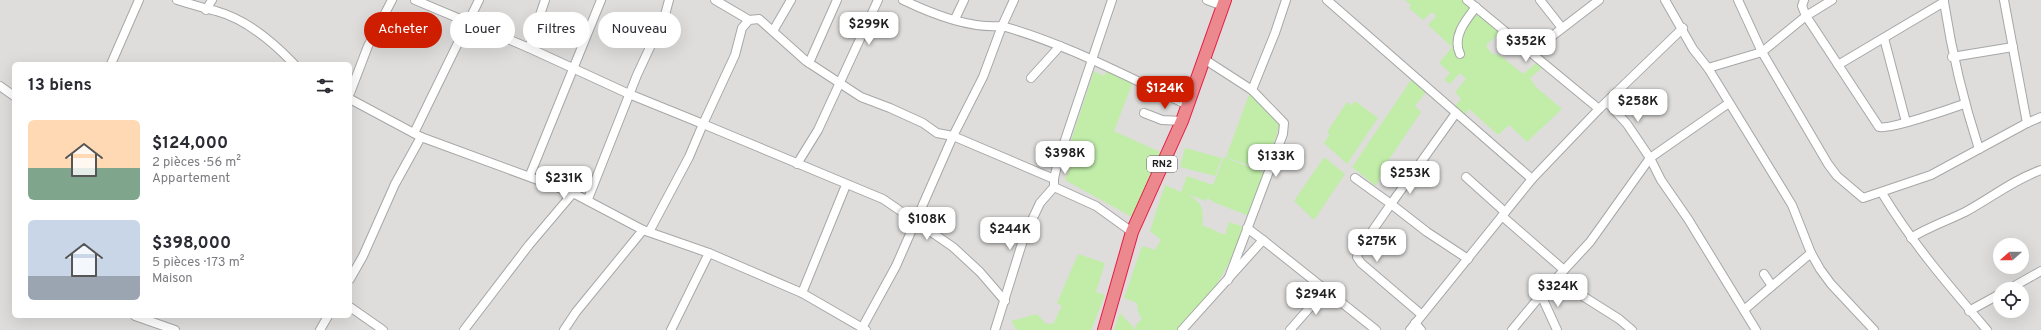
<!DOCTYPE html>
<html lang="fr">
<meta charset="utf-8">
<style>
:root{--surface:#fff;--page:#f7f7f7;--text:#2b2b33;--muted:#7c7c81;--accent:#cf1d00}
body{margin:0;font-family:Overpass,sans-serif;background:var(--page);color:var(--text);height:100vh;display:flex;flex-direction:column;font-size:15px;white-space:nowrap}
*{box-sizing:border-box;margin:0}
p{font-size:13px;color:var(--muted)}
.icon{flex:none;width:22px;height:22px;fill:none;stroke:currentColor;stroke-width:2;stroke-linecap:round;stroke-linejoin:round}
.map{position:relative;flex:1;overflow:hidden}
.drawer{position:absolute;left:12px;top:62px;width:340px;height:256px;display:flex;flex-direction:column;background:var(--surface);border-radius:6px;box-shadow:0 4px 16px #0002}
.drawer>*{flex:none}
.top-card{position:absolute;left:364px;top:12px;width:380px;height:36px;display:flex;gap:8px}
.needle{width:26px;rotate:249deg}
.tools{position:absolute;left:1993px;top:238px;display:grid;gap:8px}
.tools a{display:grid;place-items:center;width:36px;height:36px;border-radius:50%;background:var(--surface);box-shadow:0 4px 16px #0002;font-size:20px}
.price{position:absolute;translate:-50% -34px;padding:0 9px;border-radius:8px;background:#fff;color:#222;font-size:13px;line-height:26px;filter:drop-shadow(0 1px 2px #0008)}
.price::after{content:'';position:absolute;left:50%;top:24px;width:12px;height:9px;margin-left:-6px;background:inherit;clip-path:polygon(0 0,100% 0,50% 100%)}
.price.current{background:var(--accent);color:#fff}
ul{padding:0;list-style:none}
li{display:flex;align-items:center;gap:12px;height:100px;padding:0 16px}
li span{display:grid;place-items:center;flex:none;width:112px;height:80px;border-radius:6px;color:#555}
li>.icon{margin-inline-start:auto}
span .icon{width:48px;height:48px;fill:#fffc;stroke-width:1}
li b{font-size:17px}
h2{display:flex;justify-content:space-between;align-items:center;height:48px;padding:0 16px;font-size:17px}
.chip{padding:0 14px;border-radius:18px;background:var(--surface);box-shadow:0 4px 16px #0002;font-size:14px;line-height:36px}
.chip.current{background:var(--accent);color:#fff}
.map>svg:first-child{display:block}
.residential{fill:#dedddc;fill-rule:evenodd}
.grass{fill:#c1eda9}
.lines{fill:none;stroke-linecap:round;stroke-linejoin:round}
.minor-casing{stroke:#a7a7a7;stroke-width:10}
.highway-casing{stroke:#e51c45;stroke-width:14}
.minor{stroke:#fff;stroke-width:8}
.highway{stroke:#ec898e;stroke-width:12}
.labels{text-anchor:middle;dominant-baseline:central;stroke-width:3;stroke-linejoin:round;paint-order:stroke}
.shield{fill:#fff;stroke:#636363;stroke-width:1}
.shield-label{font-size:10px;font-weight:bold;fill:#202020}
</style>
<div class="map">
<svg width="2041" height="330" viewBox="0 0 2041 330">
<rect width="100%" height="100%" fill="#f1efe5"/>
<!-- residential -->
<path class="residential" d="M0,0H2041V330H0ZM14,64H350V316H14ZM2000,245H2022V267H2000ZM2000,289H2022V311H2000Z"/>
<!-- grass -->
<g class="grass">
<path d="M1405,0H1462L1500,33L1486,45L1491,53L1501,56L1523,74L1536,63L1542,68L1530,78L1536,87L1562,109L1527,142L1509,125L1498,135L1469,109L1465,115L1455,106L1461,99L1455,92L1466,79L1460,73L1450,84L1444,80L1450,73L1439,63L1452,47L1428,25L1436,16L1432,12L1423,20L1409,8L1411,5Z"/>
<path d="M1094,71L1104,76L1107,71L1133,82L1114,131L1162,153L1139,221L1065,180L1074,157L1069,147Z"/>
<path d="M1411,80L1426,92L1415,106L1421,112L1386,164L1376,186L1352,167Z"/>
<path d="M1250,92L1280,124L1265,171L1226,157Z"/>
<path d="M1355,101L1378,118L1347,164L1324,143L1330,134L1327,132L1347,102L1351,105Z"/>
<path d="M1185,148L1222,158L1215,176L1180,167Z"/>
<path d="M1224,157L1265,173L1249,216L1213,202L1208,198L1209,196L1206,201L1187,194C1202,203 1204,207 1202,225L1225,235L1229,222L1244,227L1231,259L1213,291L1178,330H1137L1135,326L1142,319L1138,312L1137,303L1124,298L1142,246L1155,250L1161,240L1150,231L1165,185L1181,192L1187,176L1213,185Z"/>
<path d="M1324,157L1345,174L1314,220L1294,201Z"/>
<path d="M1078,254L1105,263L1096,292L1105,295L1091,330H1016L1011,321L1037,314L1045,323L1053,324L1062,306L1057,303Z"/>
<path d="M1120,313L1136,330H1114Z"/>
</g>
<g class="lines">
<defs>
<g id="minor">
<path d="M177,0C190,4 203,8 216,11C246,19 273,42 294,64"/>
<path d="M415,0L529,48L629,94L703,124L689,157L649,232"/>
<path d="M715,0L749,20"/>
<path d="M903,0C932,14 969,29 1002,26L1014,0"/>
<path d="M1207,0L1223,6"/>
<path d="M1327,0L1532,179"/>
<path d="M1467,0L1599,109"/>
<path d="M1540,0L1562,28"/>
<path d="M1665,0L1693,49L1708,68L1792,205L1811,253L1820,269L1831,284L1874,330"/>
<path d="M1738,0L1762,52L1828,164L1837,176L1863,198L1931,175L2027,123L2041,117"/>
<path d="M1804,0L1802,6L1806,16L1879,127C1889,130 1950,109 1964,104"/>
<path d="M2004,0L2027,123"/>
<path d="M1944,2C1952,53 1963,100 1979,149"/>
<path d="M206,10L212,0"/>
<path d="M955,19L964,0"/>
<path d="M773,31L791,0"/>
<path d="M1884,38L1906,122"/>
<path d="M529,48L545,0"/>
<path d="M1530,53L1599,0"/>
<path d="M1460,54C1452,37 1465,21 1476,7"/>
<path d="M1952,57L2013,47"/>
<path d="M1204,59L1252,90L1284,123L1283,134L1228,280"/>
<path d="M809,63L837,0"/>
<path d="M111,64L139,0"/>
<path d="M1838,65L1944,2L1943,0"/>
<path d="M1708,68L1762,52L1806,16L1832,0"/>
<path d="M1031,78L1060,46"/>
<path d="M0,86L14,96"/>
<path d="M1252,90L1275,33L1286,0"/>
<path d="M350,93L368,46L392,0"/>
<path d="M350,99L421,137L573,193L643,230L709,253L802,293L866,330"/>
<path d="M1607,102L1627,124L1650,158L1661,180L1688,219L1756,330"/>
<path d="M1144,113L1162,120L1182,121"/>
<path d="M1456,113L1391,204L1427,232L1468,259"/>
<path d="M414,133L479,0"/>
<path d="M797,164L818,130L878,0"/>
<path d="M530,175L601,0"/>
<path d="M1466,177L1505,212"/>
<path d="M1355,178L1391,204L1359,250L1357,257L1361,263L1422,315"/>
<path d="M1054,187L1096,206L1132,232"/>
<path d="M1882,193C1912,243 1949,286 1987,330"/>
<path d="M588,199L637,75L665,15L669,0"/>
<path d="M1502,216L1564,270"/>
<path d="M1247,228L1263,240"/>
<path d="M1911,238C1928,227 1947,221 1965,212C1991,198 2013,180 2041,170"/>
<path d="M1764,274L1772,286L1811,253"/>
<path d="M350,279L363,256L395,184L421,137"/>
<path d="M2009,289L2041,271"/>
<path d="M802,293L846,185"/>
<path d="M1541,295L1557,330"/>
<path d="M1581,295L1619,319L1632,330"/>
<path d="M1005,301L980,272L953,247L883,199L703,124L735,55L742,28L749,20L759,19L806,61L861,97L890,108L923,123L937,133L953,136L1054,179"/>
<path d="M350,307L383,330"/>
<path d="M1744,310L1772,286"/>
<path d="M1969,311L2000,294"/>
<path d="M135,316L175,330"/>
<path d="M1415,323L1421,330"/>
<path d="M862,328L896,266L953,136L983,77L1002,26C1067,44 1127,77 1188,105"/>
<path d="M320,330L328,316"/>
<path d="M464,330L529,245L573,193"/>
<path d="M564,330L576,312L643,230"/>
<path d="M671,330L709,253"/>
<path d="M995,330L1024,237L1040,203L1054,187V179L1058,161L1112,0"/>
<path d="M1182,330L1263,240L1376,330"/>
<path d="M1290,330L1326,289"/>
<path d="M1410,330L1532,179L1599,109L1683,28"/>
<path d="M1512,330L1541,295L1590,242L1650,158L1729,103"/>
</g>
<path id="highway" d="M1104,330L1132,232L1182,121L1225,0"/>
</defs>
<!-- minor casing -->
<use href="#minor" class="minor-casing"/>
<!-- highway casing -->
<use href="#highway" class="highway-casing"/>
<!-- minor -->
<use href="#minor" class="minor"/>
<!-- highway -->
<use href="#highway" class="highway"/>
</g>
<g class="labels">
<!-- shield labels -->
<rect class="shield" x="1147" y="156" width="30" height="16" rx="3"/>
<g class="shield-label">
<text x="1162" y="164">RN2</text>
</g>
</g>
</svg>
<div class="tools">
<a><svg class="needle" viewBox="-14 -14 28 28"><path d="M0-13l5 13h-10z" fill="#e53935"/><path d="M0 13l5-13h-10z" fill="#7c7c81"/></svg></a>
<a><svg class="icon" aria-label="locate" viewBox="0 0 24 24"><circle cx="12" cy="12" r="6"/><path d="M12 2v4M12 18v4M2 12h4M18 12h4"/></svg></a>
</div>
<b class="price" style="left:869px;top:46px">$299K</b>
<b class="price" style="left:1526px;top:63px">$352K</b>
<b class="price current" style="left:1165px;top:110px">$124K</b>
<b class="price" style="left:1638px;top:123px">$258K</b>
<b class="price" style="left:1065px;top:175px">$398K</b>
<b class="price" style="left:1276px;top:178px">$133K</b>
<b class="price" style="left:1410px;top:195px">$253K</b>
<b class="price" style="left:564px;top:200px">$231K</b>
<b class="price" style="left:927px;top:241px">$108K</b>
<b class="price" style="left:1010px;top:251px">$244K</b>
<b class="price" style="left:1377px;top:263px">$275K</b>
<b class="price" style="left:1558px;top:308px">$324K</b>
<b class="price" style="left:1316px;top:316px">$294K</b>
<div class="top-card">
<a class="chip current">Acheter</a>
<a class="chip">Louer</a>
<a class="chip">Filtres</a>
<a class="chip">Nouveau</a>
</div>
<section class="drawer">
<h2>13 biens<svg class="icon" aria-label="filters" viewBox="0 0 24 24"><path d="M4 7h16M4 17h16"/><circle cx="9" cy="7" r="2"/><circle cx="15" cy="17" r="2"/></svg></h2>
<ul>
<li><span style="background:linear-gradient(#ffd9b3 60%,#7fa58c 0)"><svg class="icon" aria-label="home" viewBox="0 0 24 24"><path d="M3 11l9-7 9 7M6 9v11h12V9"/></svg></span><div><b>$124,000</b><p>2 pièces · 56 m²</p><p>Appartement</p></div></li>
<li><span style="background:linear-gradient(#c9d6e8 70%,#9aa5b1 0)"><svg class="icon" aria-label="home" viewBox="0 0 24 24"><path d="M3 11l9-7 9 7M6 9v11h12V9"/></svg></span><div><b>$398,000</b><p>5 pièces · 173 m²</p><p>Maison</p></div></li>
</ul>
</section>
</div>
